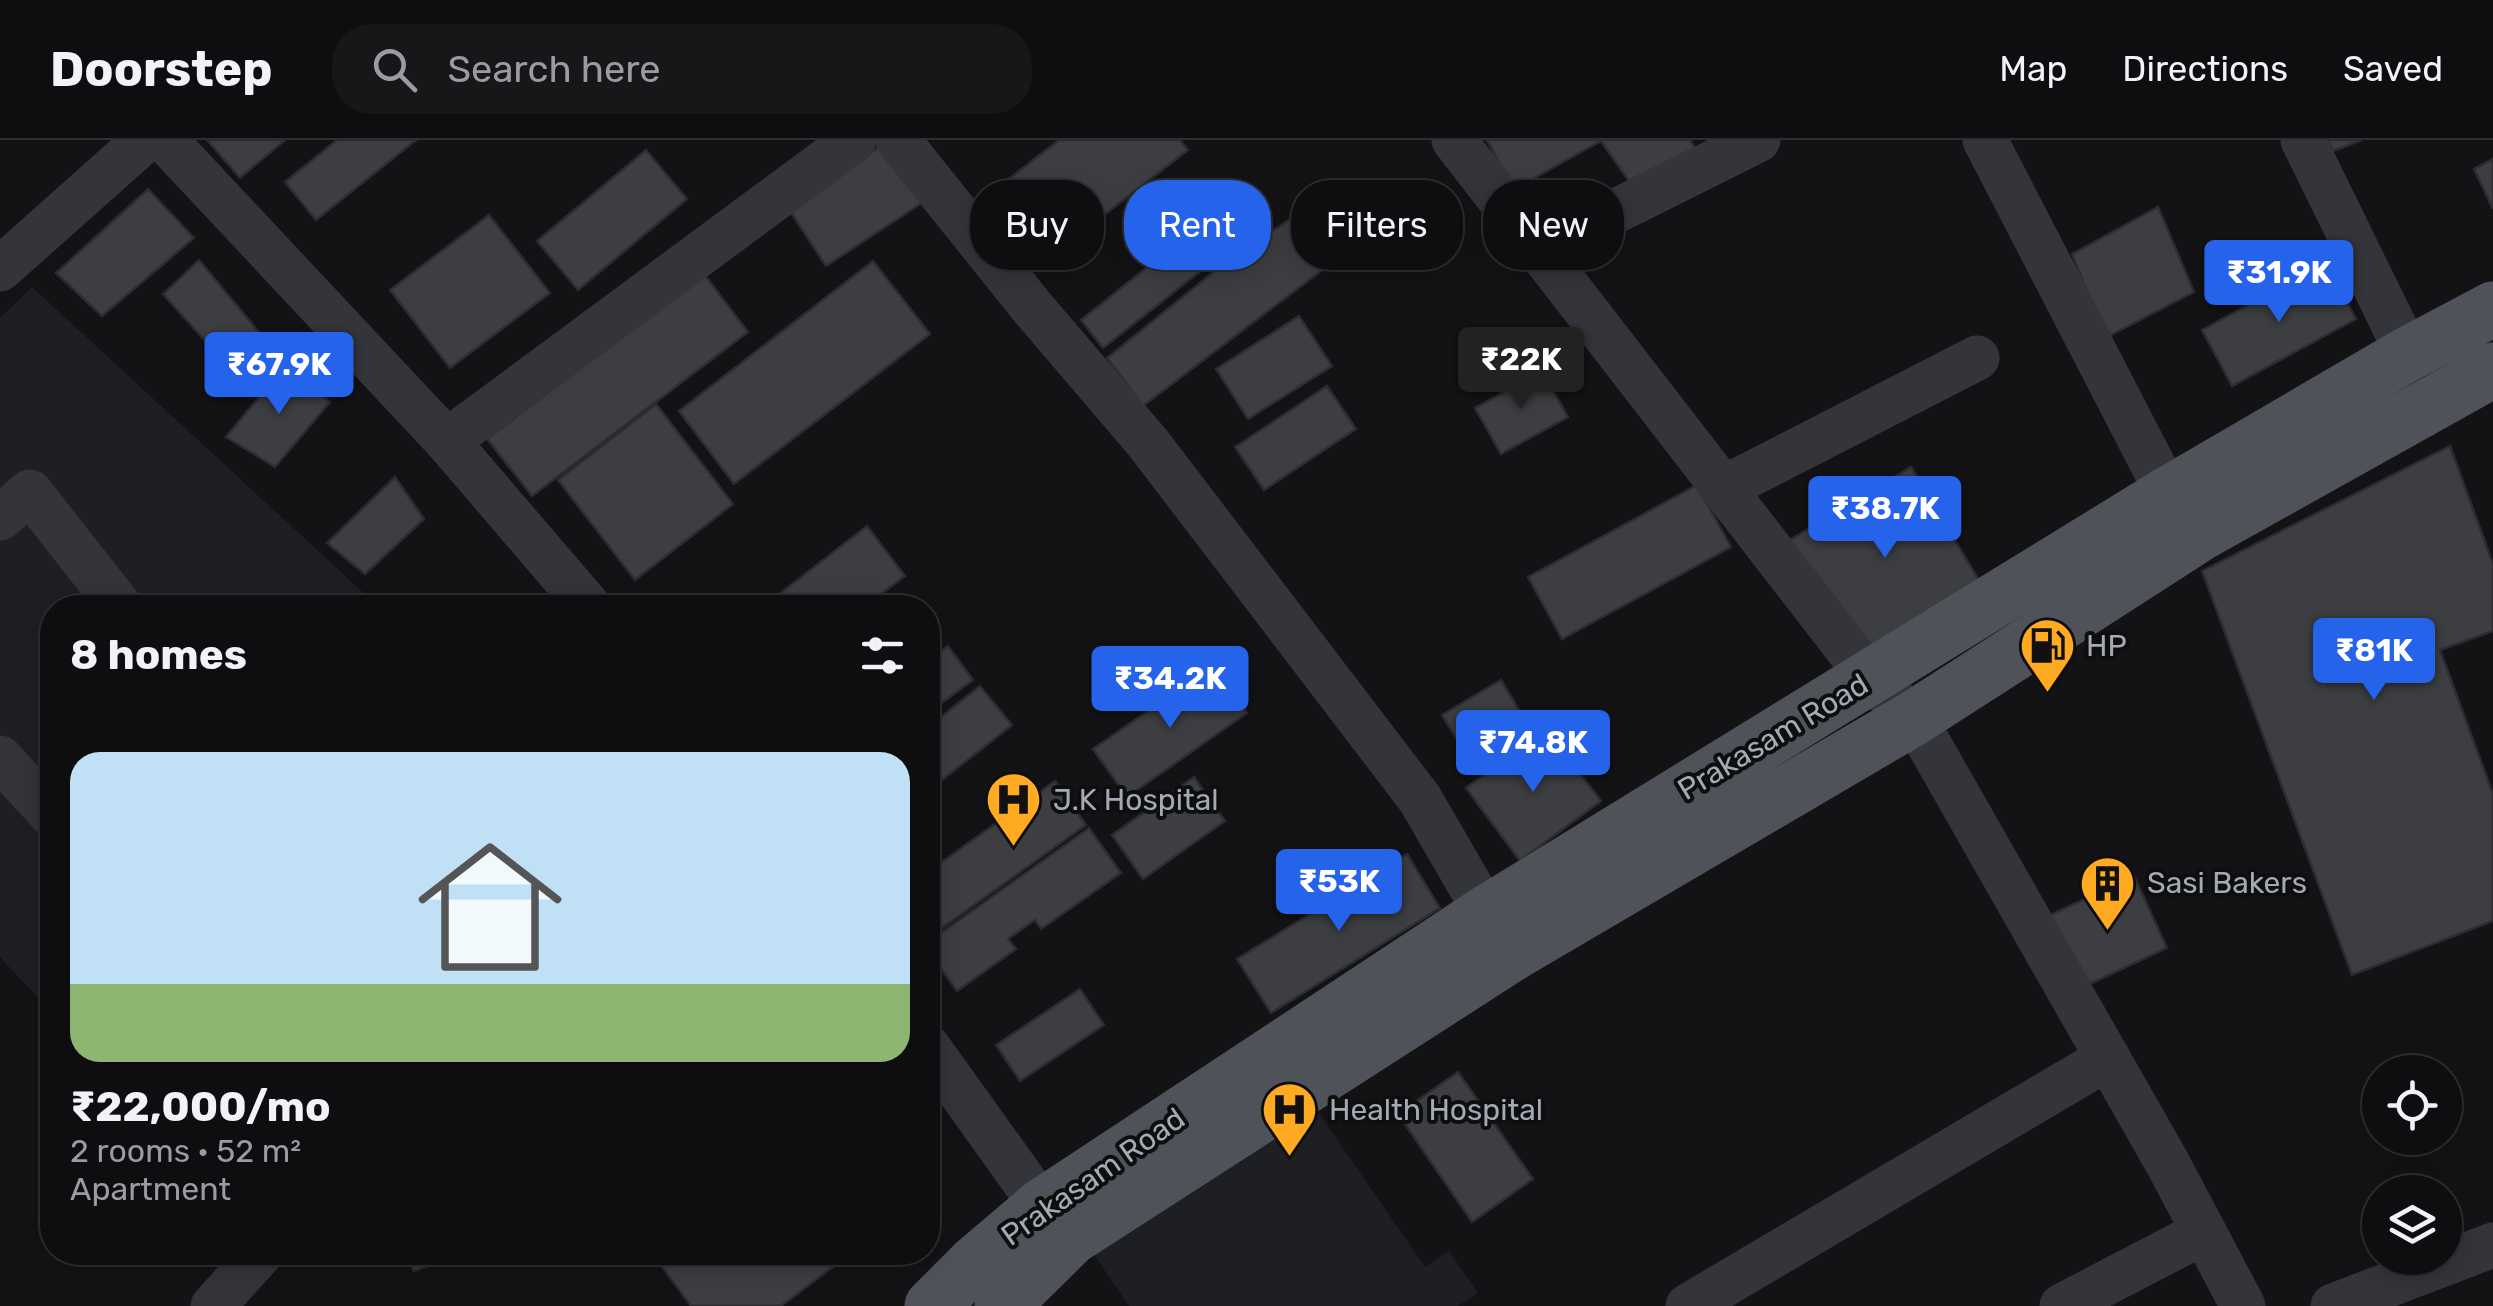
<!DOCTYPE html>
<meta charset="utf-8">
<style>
:root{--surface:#0e0e10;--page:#171719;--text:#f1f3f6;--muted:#9b9c9f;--line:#2e2e30;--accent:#2563eb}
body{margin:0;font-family:Rubik,sans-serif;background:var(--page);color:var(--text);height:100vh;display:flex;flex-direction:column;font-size:38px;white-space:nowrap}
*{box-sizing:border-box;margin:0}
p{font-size:32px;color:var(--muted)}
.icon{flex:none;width:55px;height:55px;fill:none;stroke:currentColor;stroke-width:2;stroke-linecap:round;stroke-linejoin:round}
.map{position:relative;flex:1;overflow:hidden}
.panel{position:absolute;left:40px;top:455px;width:900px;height:670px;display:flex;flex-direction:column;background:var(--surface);border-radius:40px;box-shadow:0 5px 25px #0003,0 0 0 2px var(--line)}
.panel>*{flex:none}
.hud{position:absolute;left:970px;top:40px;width:950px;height:90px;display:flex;gap:20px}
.controls{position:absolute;left:2362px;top:915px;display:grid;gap:20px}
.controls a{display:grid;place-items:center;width:100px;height:100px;border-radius:50%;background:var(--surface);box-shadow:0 5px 25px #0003,0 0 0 2px var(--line);font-size:50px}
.price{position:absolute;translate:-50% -85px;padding:0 22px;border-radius:10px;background:var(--accent);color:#fff;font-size:32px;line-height:65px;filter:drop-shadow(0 2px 5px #0008)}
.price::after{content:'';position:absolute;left:50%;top:60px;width:30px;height:22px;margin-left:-15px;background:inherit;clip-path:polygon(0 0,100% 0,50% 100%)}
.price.on{background:#222;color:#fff}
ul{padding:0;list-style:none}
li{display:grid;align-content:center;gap:20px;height:530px;padding:0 30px}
li span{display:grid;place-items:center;height:310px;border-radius:30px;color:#555}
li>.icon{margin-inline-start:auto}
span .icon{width:180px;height:180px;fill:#fffc;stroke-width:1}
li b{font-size:42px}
h2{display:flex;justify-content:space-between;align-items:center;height:120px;padding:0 30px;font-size:42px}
.tag{padding:0 35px;border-radius:40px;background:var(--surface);box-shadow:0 5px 25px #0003,0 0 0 2px var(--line);font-size:35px;line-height:90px}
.tag.on{background:var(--accent);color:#fff}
header{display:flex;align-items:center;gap:60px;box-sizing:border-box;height:140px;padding:0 50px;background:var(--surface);border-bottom:2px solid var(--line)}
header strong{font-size:48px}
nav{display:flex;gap:55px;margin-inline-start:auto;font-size:35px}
.search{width:700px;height:90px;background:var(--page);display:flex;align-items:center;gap:25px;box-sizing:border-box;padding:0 35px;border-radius:40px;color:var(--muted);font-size:38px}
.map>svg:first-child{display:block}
.built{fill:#1e1f22}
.building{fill:#3c3e42;stroke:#2c2c31;stroke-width:2.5}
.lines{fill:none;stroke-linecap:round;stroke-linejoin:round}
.minor{stroke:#33353a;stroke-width:45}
.major{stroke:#4f5259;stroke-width:55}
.labels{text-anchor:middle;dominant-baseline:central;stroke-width:8;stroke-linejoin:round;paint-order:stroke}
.poi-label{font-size:30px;fill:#a3aab6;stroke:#0e0e0f;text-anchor:start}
.street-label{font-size:30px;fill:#a3aab6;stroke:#0e0e0f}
</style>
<header>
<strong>Doorstep</strong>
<div class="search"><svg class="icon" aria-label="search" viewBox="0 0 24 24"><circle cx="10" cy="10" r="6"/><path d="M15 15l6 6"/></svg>Search here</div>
<nav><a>Map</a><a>Directions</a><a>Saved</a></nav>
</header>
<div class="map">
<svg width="2493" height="1166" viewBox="0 0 2493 1166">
<rect width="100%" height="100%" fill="#131315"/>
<!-- built -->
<g class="built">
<path d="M32,147L379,467L52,468V873L0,817V178Z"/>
<path d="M1312,963L1425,1127L1449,1111L1478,1153L1458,1166H1129L1093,1113Z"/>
</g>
<!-- building -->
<g class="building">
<path d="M207,0H285L240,38Z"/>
<path d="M337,0H416L316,80L285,42Z"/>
<path d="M890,0L928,59L826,126L788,68Z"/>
<path d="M1059,0H1180L1188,10L1032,131L979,62Z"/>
<path d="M1487,0H1690L1699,14L1631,44L1601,1L1513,50Z"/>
<path d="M2327,0H2362L2333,11Z"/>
<path d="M646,10L687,59L578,150L537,101Z"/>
<path d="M2493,19V69L2474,29Z"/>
<path d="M148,49L194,98L102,176L56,133Z"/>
<path d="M2158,67L2194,152L2105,198L2072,114Z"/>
<path d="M489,75L550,153L450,228L390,150Z"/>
<path d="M1289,80L1325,128L1143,266L1107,218L1227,121Z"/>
<path d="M1204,82L1226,111L1103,208L1081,180Z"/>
<path d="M199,120L273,209L237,236L163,154Z"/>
<path d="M873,121L930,194L734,344L679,271Z"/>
<path d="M2326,123L2356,179L2232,246L2202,190Z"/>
<path d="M704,134L748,192L532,356L487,299Z"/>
<path d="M1299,176L1332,226L1248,279L1216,229Z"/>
<path d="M287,223L330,262L275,327L226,297Z"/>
<path d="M1542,231L1568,277L1501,314L1475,268Z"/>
<path d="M1327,246L1356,289L1264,350L1235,307Z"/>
<path d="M656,264L733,364L635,440L558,340Z"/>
<path d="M2450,306L2493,424V491L2440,510L2493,654V781L2352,835L2202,431Z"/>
<path d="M1911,327L1980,442L1859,515L1790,400Z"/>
<path d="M395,337L424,379L365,434L327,403Z"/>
<path d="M1697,345L1731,407L1562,499L1528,437Z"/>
<path d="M867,386L905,436L863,468H761Z"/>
<path d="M948,506L973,540L928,573V520Z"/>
<path d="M1214,525L1247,573L1127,657L1093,609Z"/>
<path d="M1501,540L1525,580L1466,615L1442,575Z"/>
<path d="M980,546L1012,585L928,651V587Z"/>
<path d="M1546,588L1601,661L1520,721L1466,648Z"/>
<path d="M1194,637L1225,681L1143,739L1112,695Z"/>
<path d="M1055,641L1086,685L928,798V732Z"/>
<path d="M1089,688L1121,733L1041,789L1035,780L1008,799L1016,809L957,851L928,811V802Z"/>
<path d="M1407,714L1440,768L1271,873L1237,819Z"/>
<path d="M2134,736L2167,808L2081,848L2048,776Z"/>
<path d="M1080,849L1104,885L1020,941L996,905Z"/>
<path d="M1458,932L1533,1039L1472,1082L1398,974Z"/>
<path d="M404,1112H440L444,1120L414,1131Z"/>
<path d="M651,1112H841L845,1118L781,1166H691Z"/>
</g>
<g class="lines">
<!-- minor -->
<g class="minor">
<path d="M165,0L447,301L590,468"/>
<path d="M898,0L1031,166L1148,303L1420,659L1486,773"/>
<path d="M1454,0L1870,538L1914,578L2168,1024L2243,1166"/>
<path d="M1985,0L2168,354"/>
<path d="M2303,0L2408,214"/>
<path d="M1538,110L1758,0"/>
<path d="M0,129L145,0"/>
<path d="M447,301L854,0"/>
<path d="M1724,348L1977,218"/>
<path d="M0,378L30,352L121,468"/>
<path d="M0,618L52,675"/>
<path d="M928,907L1042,1066"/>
<path d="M213,1166L262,1112"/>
<path d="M1688,1166L2108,918"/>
<path d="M2062,1166L2202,1093"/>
<path d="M2333,1166L2493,1105"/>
</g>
<!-- major -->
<g class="major">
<path d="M932,1166L975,1123L1042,1066L1486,773L2168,354L2408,214L2493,169"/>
<path d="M1002,1166L1072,1097L1515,812L1914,578L2203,392L2493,230"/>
</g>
</g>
<!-- icons -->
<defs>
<symbol id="fuel-pin" viewBox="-11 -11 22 30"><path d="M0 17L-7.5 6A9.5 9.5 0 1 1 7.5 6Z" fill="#ffaa20" stroke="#0e0e0f"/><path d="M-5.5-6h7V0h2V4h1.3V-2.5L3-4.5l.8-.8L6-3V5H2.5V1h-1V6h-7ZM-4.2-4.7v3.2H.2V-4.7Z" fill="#111"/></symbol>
<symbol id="hospital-pin" viewBox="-11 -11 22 30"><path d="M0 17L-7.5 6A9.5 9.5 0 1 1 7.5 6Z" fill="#ffaa20" stroke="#0e0e0f"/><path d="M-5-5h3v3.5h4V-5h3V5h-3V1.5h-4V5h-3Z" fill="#111"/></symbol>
<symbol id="building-pin" viewBox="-11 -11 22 30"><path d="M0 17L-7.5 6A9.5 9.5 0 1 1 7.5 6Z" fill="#ffaa20" stroke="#0e0e0f"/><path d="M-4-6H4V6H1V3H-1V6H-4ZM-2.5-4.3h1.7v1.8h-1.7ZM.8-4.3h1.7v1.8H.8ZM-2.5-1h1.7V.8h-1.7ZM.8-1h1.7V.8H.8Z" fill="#111"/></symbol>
</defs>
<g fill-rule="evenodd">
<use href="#fuel-pin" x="2016" y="474" width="63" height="86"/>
<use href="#hospital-pin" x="982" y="628" width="63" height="86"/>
<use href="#building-pin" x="2076" y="712" width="63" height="86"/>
<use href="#hospital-pin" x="1258" y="938" width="63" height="86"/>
</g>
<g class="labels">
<!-- poi labels -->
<g class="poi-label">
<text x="2086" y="506">HP</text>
<text x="1053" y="660">J.K Hospital</text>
<text x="2147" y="743">Sasi Bakers</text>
<text x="1329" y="970">Health Hospital</text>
</g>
<!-- street labels -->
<g class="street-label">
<text transform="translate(1773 597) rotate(-31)">Prakasam Road</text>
<text transform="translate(1093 1037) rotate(-35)">Prakasam Road</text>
</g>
</g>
</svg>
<div class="controls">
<a><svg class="icon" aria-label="locate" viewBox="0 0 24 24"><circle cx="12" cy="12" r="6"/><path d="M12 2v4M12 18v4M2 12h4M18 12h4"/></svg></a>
<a><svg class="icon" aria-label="layers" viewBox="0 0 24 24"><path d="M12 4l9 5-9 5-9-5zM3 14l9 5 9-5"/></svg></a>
</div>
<b class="price" style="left:2279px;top:185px">₹31.9K</b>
<b class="price on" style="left:1521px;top:272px">₹22K</b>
<b class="price" style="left:279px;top:277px">₹67.9K</b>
<b class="price" style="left:1885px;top:421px">₹38.7K</b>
<b class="price" style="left:2374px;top:563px">₹81K</b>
<b class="price" style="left:1170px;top:591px">₹34.2K</b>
<b class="price" style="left:1533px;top:655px">₹74.8K</b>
<b class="price" style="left:1339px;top:794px">₹53K</b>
<div class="hud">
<a class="tag">Buy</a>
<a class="tag on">Rent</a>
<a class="tag">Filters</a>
<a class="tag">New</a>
</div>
<section class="panel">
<h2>8 homes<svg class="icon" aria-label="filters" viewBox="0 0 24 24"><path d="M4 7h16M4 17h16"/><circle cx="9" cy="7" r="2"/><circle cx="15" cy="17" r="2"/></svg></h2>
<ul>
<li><span style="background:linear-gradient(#bfe0f5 75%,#8fb573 0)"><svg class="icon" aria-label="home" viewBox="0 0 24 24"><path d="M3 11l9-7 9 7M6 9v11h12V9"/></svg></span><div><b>₹22,000/mo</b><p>2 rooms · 52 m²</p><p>Apartment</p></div></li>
</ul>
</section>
</div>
